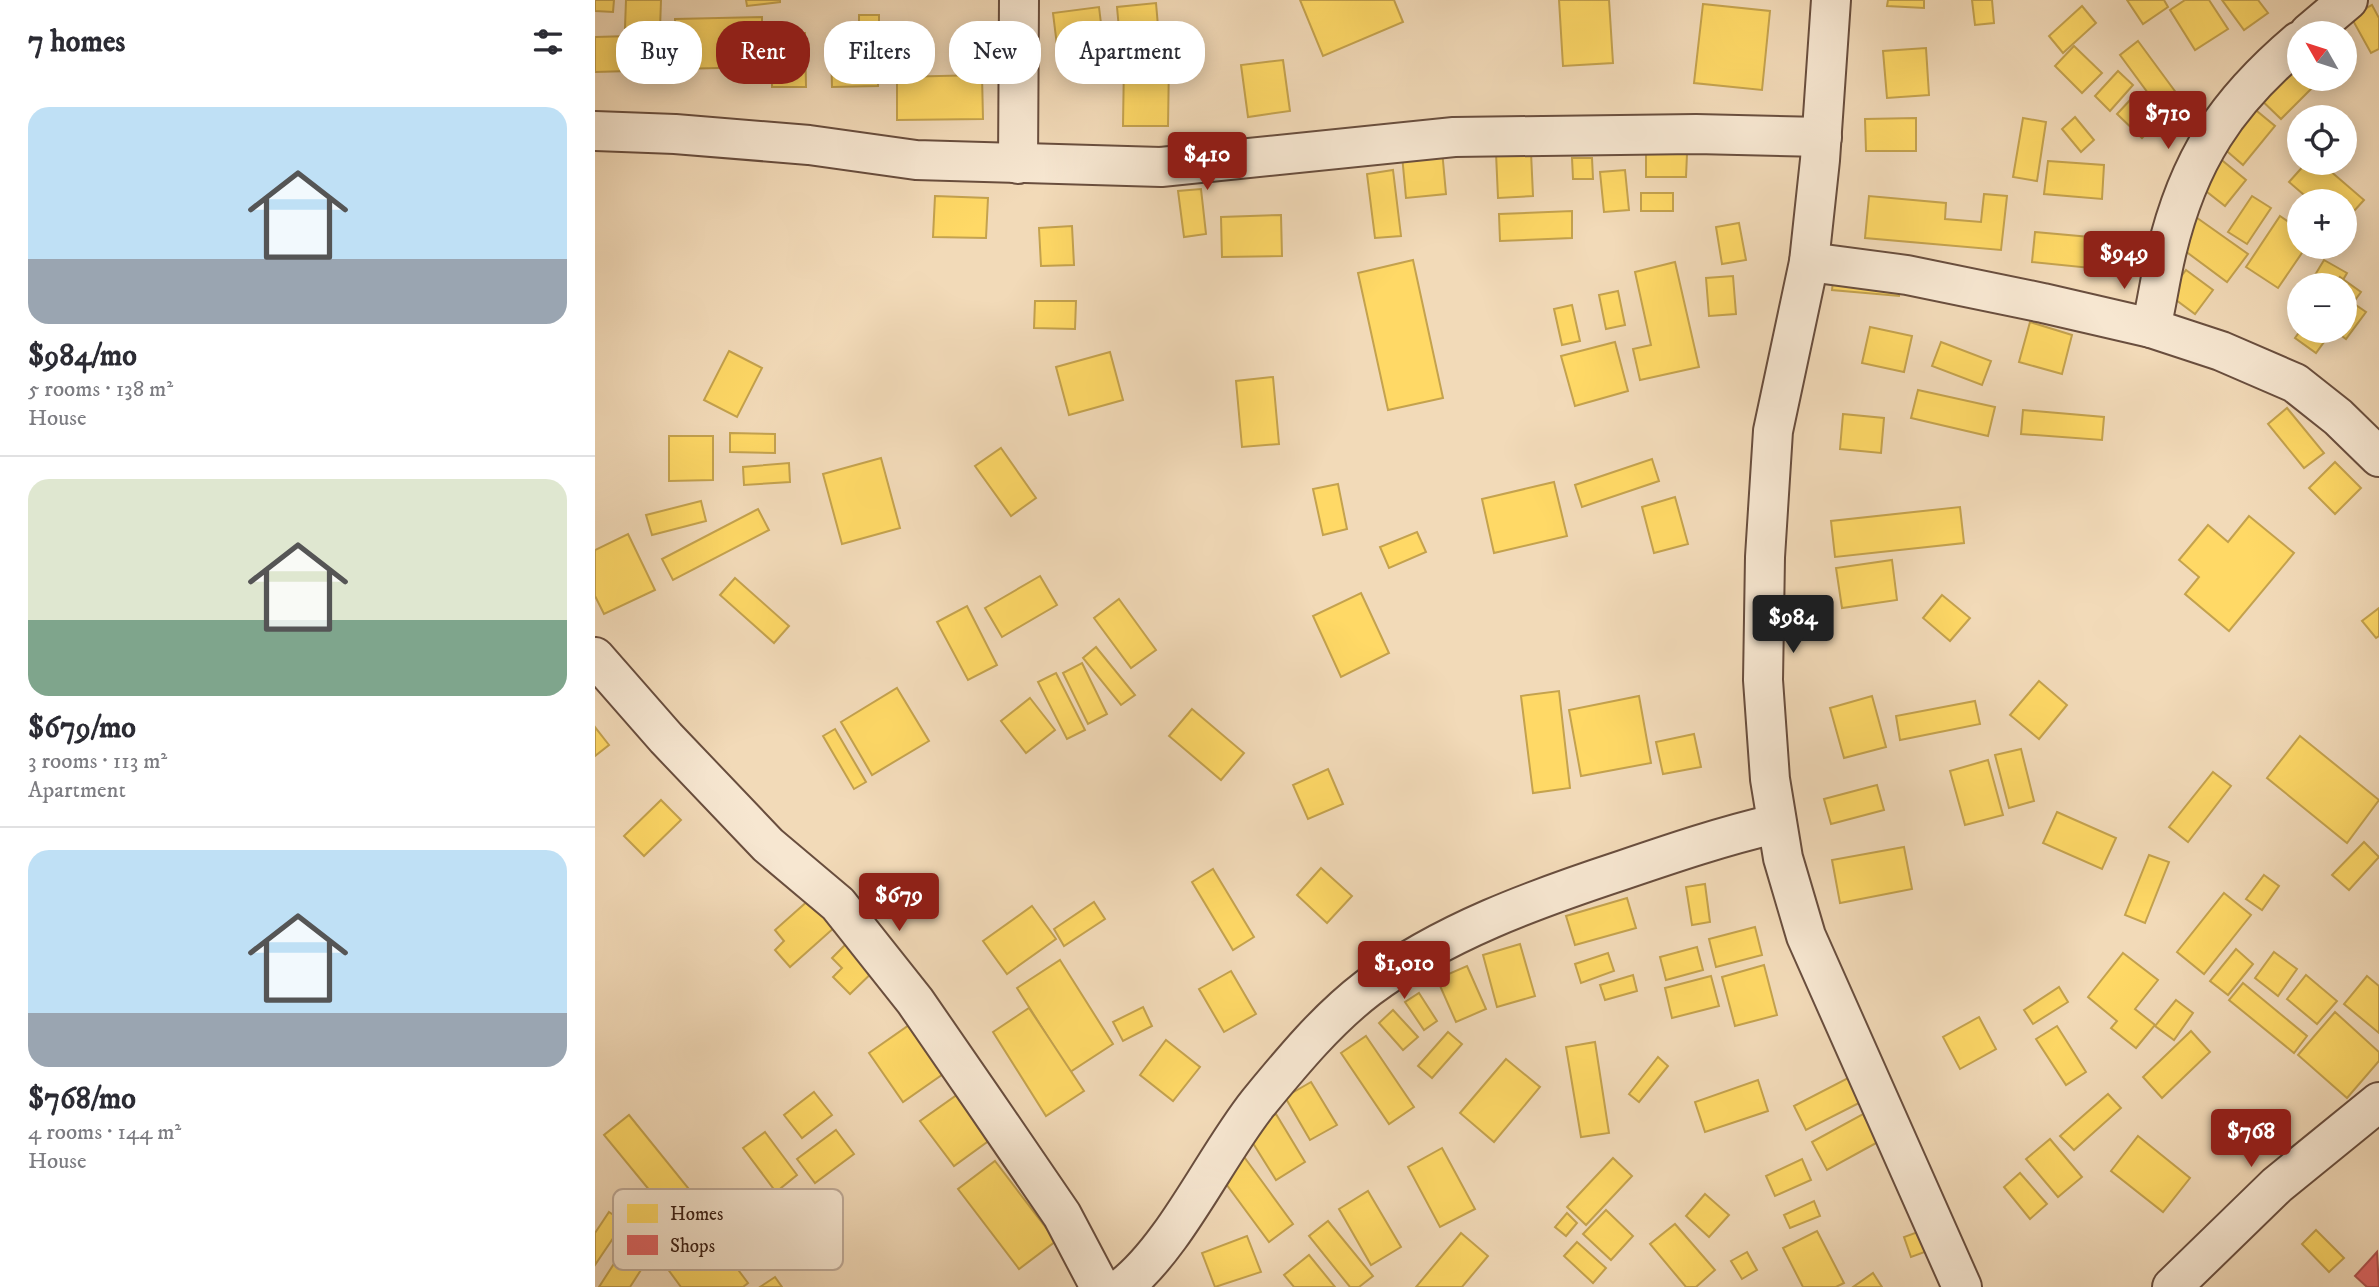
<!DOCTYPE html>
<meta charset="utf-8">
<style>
:root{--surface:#fff;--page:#f2f2f3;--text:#2b2b33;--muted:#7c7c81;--line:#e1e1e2;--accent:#8f2418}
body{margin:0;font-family:"IM FELL DW Pica",serif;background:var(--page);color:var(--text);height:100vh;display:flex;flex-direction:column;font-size:26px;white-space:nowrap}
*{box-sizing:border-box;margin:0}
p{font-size:23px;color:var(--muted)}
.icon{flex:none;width:38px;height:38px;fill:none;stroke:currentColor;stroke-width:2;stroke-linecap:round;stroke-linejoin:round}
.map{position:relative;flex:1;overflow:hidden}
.details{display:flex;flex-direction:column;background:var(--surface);width:595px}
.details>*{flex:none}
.hud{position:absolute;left:21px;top:21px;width:665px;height:63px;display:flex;gap:14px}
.needle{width:46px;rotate:309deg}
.controls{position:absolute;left:1692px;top:21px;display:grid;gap:14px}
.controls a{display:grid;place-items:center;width:70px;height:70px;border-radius:50%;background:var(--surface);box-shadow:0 4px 18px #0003;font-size:35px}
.price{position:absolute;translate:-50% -60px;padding:0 16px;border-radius:7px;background:var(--accent);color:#fff;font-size:23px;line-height:46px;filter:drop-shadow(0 2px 4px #0008)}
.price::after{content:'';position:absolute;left:50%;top:42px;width:21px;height:16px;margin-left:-10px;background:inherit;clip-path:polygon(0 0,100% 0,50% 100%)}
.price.on{background:#222;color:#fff}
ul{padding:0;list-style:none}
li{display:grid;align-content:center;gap:14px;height:371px;padding:0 28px}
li+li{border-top:2px solid var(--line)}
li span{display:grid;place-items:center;height:217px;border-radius:21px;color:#555}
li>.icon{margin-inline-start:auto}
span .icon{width:126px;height:126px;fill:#fffc;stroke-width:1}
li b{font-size:30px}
h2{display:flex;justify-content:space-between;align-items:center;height:84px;padding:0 28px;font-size:30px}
.chip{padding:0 24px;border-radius:28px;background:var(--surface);box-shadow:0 4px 18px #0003;font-size:24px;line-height:63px}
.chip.on{background:var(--accent);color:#fff}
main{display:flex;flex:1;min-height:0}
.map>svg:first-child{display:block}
.homes{fill:#ffd966;stroke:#c4a24e;stroke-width:2}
.shops{fill:#e06666;stroke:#ae514e;stroke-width:2}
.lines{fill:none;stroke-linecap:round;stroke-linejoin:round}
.minor-casing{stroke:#694e3e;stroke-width:42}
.minor{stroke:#f7e7d1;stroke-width:38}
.key{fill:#f7e7d1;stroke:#bfab99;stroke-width:2}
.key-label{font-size:19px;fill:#3b2016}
</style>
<main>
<section class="details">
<h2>7 homes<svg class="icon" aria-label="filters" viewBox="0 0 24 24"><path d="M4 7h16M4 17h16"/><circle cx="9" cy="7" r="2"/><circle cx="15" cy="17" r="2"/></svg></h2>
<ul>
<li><span style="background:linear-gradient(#bfe0f5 70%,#9aa5b1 0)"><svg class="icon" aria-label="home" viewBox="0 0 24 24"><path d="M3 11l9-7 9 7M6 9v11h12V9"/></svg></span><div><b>$984/mo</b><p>5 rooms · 138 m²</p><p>House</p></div></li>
<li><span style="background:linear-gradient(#dfe7d0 65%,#7fa58c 0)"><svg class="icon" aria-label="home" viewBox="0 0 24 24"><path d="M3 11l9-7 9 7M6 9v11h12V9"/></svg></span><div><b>$679/mo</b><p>3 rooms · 113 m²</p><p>Apartment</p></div></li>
<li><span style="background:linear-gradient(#bfe0f5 75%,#9aa5b1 0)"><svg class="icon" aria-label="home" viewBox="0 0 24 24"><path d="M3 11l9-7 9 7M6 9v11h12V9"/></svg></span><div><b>$768/mo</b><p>4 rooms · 144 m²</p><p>House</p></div></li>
</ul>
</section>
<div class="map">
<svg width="1784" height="1287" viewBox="0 0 1784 1287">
<rect width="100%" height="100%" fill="#f2dab8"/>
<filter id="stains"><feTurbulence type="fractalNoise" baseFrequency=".00286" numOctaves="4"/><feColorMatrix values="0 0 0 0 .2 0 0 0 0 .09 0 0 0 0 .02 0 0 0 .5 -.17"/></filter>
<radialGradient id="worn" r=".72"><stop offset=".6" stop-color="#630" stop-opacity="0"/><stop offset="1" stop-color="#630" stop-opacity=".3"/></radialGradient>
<!-- homes -->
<g class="homes">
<path d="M0,0H19L18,12L0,11Z"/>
<path d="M31,0H66L65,29L30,28Z"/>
<path d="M151,0H185V2L152,6Z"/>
<path d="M705,0H799L808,22L728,56Z"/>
<path d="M964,0H1014L1018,63L968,66Z"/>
<path d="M1293,0H1329V8L1292,6Z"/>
<path d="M1377,0H1397L1399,23L1380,25Z"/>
<path d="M1532,0H1569L1573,7L1548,24Z"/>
<path d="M1590,0H1614L1633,29L1600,50L1575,10Z"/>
<path d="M1627,0H1663L1673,13L1649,30Z"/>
<path d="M561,3L563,26L524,29L522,7Z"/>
<path d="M1108,4L1175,11L1167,90L1099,83Z"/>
<path d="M1777,5L1784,18V49L1776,53L1756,17Z"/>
<path d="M1487,6L1501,23L1468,53L1454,36Z"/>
<path d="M504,7L511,65L465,70L458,13Z"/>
<rect x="264" y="15" width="20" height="21"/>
<path d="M167,17V67L81,69L80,19Z"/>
<path d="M177,33H210L211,87H177Z"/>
<path d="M68,35L69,70L0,72V37Z"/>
<path d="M1750,39L1760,50L1750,59Z"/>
<path d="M1543,41L1585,98L1567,112L1525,55Z"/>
<path d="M1479,46L1507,73L1487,93L1460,66Z"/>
<path d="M282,47L283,86L237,87L236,49Z"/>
<path d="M1331,48L1334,95L1292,98L1288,51Z"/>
<path d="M688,60L695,111L653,117L646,65Z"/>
<path d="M1691,60L1704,74V79H1710L1718,87L1686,119L1659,93Z"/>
<path d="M529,61H574L573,126H528Z"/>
<path d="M1523,71L1538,85L1515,111L1500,96Z"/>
<path d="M387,75L388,119L302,120V77Z"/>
<path d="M1536,99L1561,123L1547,138L1522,114Z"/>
<path d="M1651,102L1680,126L1648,165L1619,140Z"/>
<path d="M1480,117L1499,140L1486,152L1467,129Z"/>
<path d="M1321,118V151H1271L1270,119Z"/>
<path d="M1428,118L1451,122L1442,181L1418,177Z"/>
<path d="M847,150L851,194L811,198L807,155Z"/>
<path d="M936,152L938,196L903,198L901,153Z"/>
<path d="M1051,153L1092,154L1091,177H1051Z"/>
<path d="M1623,157L1651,180L1630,206L1602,184Z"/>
<path d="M977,158H997L998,179H978Z"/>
<path d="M1453,161L1509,165L1507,199L1449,194Z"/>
<path d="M1711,163H1726L1769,200L1750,221V201H1716L1694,182Z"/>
<path d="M798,170L806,236L780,238L772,174Z"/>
<path d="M1030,170L1034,210L1009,212L1005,172Z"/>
<path d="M606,189L611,234L589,237L583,191Z"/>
<rect x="1046" y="193" width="32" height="18"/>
<path d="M1389,194L1412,196L1406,250L1270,238L1274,196L1351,203L1350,219L1386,222Z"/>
<path d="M340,196L393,198L391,238L338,237Z"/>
<path d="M1657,196L1676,208L1652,244L1633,232Z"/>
<path d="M977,211V238L905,241L904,214Z"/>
<path d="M686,215L687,256L627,257L626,217Z"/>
<path d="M1598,215L1653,254L1632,282L1578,242Z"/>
<path d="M1685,216L1704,229V247H1711L1683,288L1651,267Z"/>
<path d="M1144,223L1151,260L1127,264L1121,227Z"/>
<path d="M477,226L479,265L446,266L444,228Z"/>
<path d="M1440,232L1528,240L1525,271L1437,262Z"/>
<path d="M818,260L848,398L793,410L763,273Z"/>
<path d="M1729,260L1752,273L1745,285H1714Z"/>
<path d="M1080,262L1104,367L1045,380L1038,349L1056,345L1040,272Z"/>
<path d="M1591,270L1618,290L1600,314L1573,294Z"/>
<path d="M1239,273L1306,278L1304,296L1237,290Z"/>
<path d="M1138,276L1141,314L1114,316L1111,278Z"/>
<path d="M1745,277L1766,292L1758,303L1771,312L1751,339L1740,331H1750V285H1739Z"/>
<path d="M1023,291L1030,325L1011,329L1004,295Z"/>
<path d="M440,301H481L480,329L439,328Z"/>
<path d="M1704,303V324L1695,319Z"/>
<path d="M977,305L985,341L967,345L959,309Z"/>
<path d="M1435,322L1477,335L1467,374L1424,362Z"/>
<path d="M1275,327L1317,336L1309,372L1267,363Z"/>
<path d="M1705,331H1737L1721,353L1700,338Z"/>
<path d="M1020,342L1033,391L980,406L966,356Z"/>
<path d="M1346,342L1396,361L1387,385L1337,366Z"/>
<path d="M134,351L167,368L142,417L109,400Z"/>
<path d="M515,352L528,400L474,415L461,367Z"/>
<path d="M678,377L684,444L647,447L641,381Z"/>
<path d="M1323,390L1400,407L1393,436L1316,418Z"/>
<path d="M1692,408L1729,453L1709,468L1673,424Z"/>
<path d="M1428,410L1509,417L1507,440L1426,434Z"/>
<path d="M1248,414L1289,418L1286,453L1245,449Z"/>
<path d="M135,433L180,434V453L135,452Z"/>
<path d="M74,436H118V480L74,481Z"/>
<path d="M406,448L441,498L416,516L380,466Z"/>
<path d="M286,458L305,528L247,544L228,474Z"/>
<path d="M1057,459L1064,481L987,507L980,485Z"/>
<path d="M1740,462L1766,488L1740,514L1714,488Z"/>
<path d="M194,463L195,482L149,485L148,467Z"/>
<path d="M959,482L972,536L899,553L887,499Z"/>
<path d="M743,484L752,529L728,535L718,489Z"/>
<path d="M1080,497L1093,544L1059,553L1047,507Z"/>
<path d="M106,501L111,521L57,535L51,515Z"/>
<path d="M1365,507L1369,543L1240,557L1236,521Z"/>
<path d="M163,509L174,530L78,580L67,559Z"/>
<path d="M1654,516L1699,553L1634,631L1590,594L1604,577L1584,560L1613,525L1633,542Z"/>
<path d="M822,532L831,552L794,568L785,547Z"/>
<path d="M33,534L60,590L9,614L0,596V550Z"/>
<path d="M1297,560L1302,600L1247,608L1241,568Z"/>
<path d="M445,576L462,605L407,637L390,608Z"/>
<path d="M140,578L194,626L179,643L125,595Z"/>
<path d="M766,593L794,653L746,677L718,616Z"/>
<path d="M1347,595L1375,618L1355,641L1328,618Z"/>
<path d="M524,599L561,650L536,668L499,618Z"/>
<path d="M372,606L402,665L373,680L342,622Z"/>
<path d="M1784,608V636L1781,638L1767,621Z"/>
<path d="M501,647L540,695L526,705L488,658Z"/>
<path d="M487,663L512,714L493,724L468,673Z"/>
<path d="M461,673L490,730L472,739L443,682Z"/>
<path d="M1444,681L1472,705L1444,739L1415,715Z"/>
<path d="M302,688L334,741L277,775L246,722Z"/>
<path d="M964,691L975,788L938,793L926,696Z"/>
<path d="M1044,696L1056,763L986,776L974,710Z"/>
<path d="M1277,696L1291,747L1249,758L1235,708Z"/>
<path d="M435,698L460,730L431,753L406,721Z"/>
<path d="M1380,701L1385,724L1305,740L1301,716Z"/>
<path d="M597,709L649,753L626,780L574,736Z"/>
<path d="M0,727L14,745L0,756Z"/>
<path d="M240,729L271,782L259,789L228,736Z"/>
<path d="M1099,734L1106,767L1068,774L1061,742Z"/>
<path d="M1705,736L1784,800L1752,843L1672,778Z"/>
<path d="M1426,749L1439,801L1414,808L1400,755Z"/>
<path d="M1393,760L1408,815L1370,825L1355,771Z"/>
<path d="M733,769L748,804L713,819L698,785Z"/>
<path d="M1618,772L1636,786L1593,842L1574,827Z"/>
<path d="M1282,785L1289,810L1236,824L1229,799Z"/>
<path d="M66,800L86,820L49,856L29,836Z"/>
<path d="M1462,812L1521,838L1507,869L1448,843Z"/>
<path d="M1769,842L1784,857L1754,890L1737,875Z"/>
<path d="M1309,847L1317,889L1245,903L1237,860Z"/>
<path d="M1554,855L1574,862L1550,923L1530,915Z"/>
<path d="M726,868L757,896L732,923L702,895Z"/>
<path d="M618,869L659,937L638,950L597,882Z"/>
<path d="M1669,875L1684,886L1667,910L1651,899Z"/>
<path d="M1110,884L1115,922L1097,925L1091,887Z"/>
<path d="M1629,893L1656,915L1609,974L1582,952Z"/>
<path d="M1032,898L1041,928L980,945L971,916Z"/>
<path d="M215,899L240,927L195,967L180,950L189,941L180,930Z"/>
<path d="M499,902L510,919L469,946L459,929Z"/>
<path d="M437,906L461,939L412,974L388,941Z"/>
<path d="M1160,927L1167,955L1121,967L1114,939Z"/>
<path d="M260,935L287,963L255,994L238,977L247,968L237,958Z"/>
<path d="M925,944L940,996L902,1007L888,955Z"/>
<path d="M1102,947L1108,970L1071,980L1065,957Z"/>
<path d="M1641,949L1658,964L1633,995L1615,981Z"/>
<path d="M1679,952L1702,969L1683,996L1660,978Z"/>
<path d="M1013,953L1019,971L986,983L980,964Z"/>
<path d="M1528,953L1563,980L1540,1009L1560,1025L1541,1048L1516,1028L1522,1021L1493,997Z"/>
<path d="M465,960L518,1044L475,1072L422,988Z"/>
<path d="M1169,965L1182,1015L1140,1026L1127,977Z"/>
<path d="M872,966L891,1009L861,1022L842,979Z"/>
<path d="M636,971L661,1014L629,1032L604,989Z"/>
<path d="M1038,975L1042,991L1010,1000L1005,985Z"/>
<path d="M1711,975L1742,1001L1722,1024L1692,999Z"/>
<path d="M1116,976L1124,1006L1077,1018L1070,988Z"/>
<path d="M1772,976L1784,986V1033L1749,1004Z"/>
<path d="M1648,983L1712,1036L1699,1053L1634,1000Z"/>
<path d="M1464,987L1473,1002L1438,1024L1429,1010Z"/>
<path d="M824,993L842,1021L829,1030L810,1002Z"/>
<path d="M1581,1000L1598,1013L1579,1040L1560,1026Z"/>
<path d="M548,1007L557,1026L528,1041L518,1022Z"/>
<path d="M434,1008L489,1091L451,1116L398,1032Z"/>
<path d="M798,1010L823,1037L808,1050L784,1023Z"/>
<path d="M1740,1012L1784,1052V1061L1752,1098L1703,1055Z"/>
<path d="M1384,1017L1401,1049L1365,1069L1348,1037Z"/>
<path d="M317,1023L351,1072L308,1102L274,1053Z"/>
<path d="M1462,1026L1491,1072L1471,1085L1441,1039Z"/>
<path d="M1596,1031L1615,1052L1567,1098L1548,1077Z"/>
<path d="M853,1032L867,1044L837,1078L823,1066Z"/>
<path d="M771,1036L819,1107L794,1124L746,1053Z"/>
<path d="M571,1040L605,1067L578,1101L545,1075Z"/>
<path d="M1000,1042L1014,1133L986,1137L971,1047Z"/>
<path d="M1063,1057L1073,1066L1044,1102L1034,1094Z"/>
<path d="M911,1059L945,1087L899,1142L865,1113Z"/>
<path d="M1253,1078L1266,1102L1211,1130L1199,1106Z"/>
<path d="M1163,1080L1173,1111L1110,1132L1100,1102Z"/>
<path d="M716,1082L742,1125L715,1140L690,1097Z"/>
<path d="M219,1092L237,1115L207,1138L189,1115Z"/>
<path d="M366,1092L399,1137L359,1166L325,1121Z"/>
<path d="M1513,1094L1526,1108L1479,1150L1465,1136Z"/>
<path d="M681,1114L710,1162L681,1180L651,1132Z"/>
<path d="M1268,1114L1283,1142L1232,1170L1217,1142Z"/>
<path d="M34,1115L98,1194L74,1214L9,1135Z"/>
<path d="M241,1130L259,1154L220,1183L202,1159Z"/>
<path d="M170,1132L202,1175L181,1192L148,1148Z"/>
<path d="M1543,1136L1595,1178L1568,1212L1516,1171Z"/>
<path d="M1455,1139L1487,1177L1463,1197L1431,1159Z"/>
<path d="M847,1148L880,1209L845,1227L813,1167Z"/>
<path d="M647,1154L698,1224L674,1242L623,1173Z"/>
<path d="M1018,1158L1037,1176L991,1225L972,1207Z"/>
<path d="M1207,1159L1216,1180L1180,1196L1171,1176Z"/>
<path d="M400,1161L461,1241L424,1269L363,1189Z"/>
<path d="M1425,1173L1452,1204L1435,1219L1409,1187Z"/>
<path d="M773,1191L806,1247L776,1265L744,1209Z"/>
<path d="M1110,1194L1134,1215L1114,1237L1091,1216Z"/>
<path d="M1219,1201L1225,1216L1195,1228L1189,1215Z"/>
<path d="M1011,1210L1038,1236L1016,1260L988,1234Z"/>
<path d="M14,1212L29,1222L0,1265V1233Z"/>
<path d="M972,1213L982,1223L971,1236L960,1227Z"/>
<path d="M733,1221L778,1276L764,1287H755L714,1236Z"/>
<path d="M1080,1224L1120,1270L1101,1287H1091L1055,1244Z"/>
<path d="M1331,1229L1338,1249L1316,1257L1309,1237Z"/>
<path d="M1721,1230L1749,1258L1734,1272L1707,1244Z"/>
<path d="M40,1231L62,1245L35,1287H4Z"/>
<path d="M1222,1231L1249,1283L1241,1287H1208L1188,1248Z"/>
<path d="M866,1233L893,1256L867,1287H821Z"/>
<path d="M117,1235L153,1283L148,1287H86L72,1268Z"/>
<path d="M652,1236L666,1272L620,1287L607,1253Z"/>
<path d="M982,1242L1011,1268L998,1283L969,1256Z"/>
<path d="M1152,1252L1162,1270L1147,1279L1136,1261Z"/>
<path d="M714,1255L740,1287H699L689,1275Z"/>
<path d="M1278,1273L1287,1287H1258Z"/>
<path d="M180,1277L187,1287H165Z"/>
</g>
<!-- shops -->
<path class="shops" d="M1782,1252L1784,1287H1772L1760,1276Z"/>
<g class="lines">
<defs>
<g id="minor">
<path d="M1236,0L1225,160L1214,262L1178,431L1170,557L1168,680L1175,779L1188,858L1211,936L1367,1287"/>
<path d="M1714,33L1753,0"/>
<path d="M0,131L80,134L214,145L321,160L566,167L859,137L1101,134L1227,137"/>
<path d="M423,164L424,0"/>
<path d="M1214,262L1312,275L1448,303L1556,328L1626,351L1700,383L1743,417L1784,457"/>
<path d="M1556,328C1562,303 1565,279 1571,254C1593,160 1631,103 1704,41"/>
<path d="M0,657L71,738L173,845L243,904L320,1001L389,1101L467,1215L505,1287"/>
<path d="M528,1287C580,1246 620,1157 663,1103C696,1063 731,1020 773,988C848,932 940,899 1028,870C1078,853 1128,836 1180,824"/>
<path d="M1577,1287L1682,1185L1784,1102"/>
</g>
</defs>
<!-- minor casing -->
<use href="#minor" class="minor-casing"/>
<!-- minor -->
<use href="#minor" class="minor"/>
</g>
<!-- legend -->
<rect x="18" y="1189" width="230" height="81" rx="10" class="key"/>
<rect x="32" y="1204" width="31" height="19" fill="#ffd966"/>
<rect x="32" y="1235" width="31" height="20" fill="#e06666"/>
<g class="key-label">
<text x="75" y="1220">Homes</text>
<text x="75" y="1252">Shops</text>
</g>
<rect width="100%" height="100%" filter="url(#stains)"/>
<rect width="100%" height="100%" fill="url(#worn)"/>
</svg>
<div class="controls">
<a><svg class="needle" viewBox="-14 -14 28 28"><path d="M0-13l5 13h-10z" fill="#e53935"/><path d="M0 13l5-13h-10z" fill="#7c7c81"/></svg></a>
<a><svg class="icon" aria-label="locate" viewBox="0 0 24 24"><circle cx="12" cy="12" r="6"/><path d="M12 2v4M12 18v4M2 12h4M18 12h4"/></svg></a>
<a>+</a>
<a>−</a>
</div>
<b class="price" style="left:1573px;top:151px">$710</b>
<b class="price" style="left:612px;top:192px">$410</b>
<b class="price" style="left:1529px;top:291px">$949</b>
<b class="price on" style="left:1198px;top:655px">$984</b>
<b class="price" style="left:304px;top:933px">$679</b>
<b class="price" style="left:809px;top:1001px">$1,010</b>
<b class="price" style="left:1656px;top:1169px">$768</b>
<div class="hud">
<a class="chip">Buy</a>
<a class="chip on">Rent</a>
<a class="chip">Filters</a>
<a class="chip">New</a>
<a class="chip">Apartment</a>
</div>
</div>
</main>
